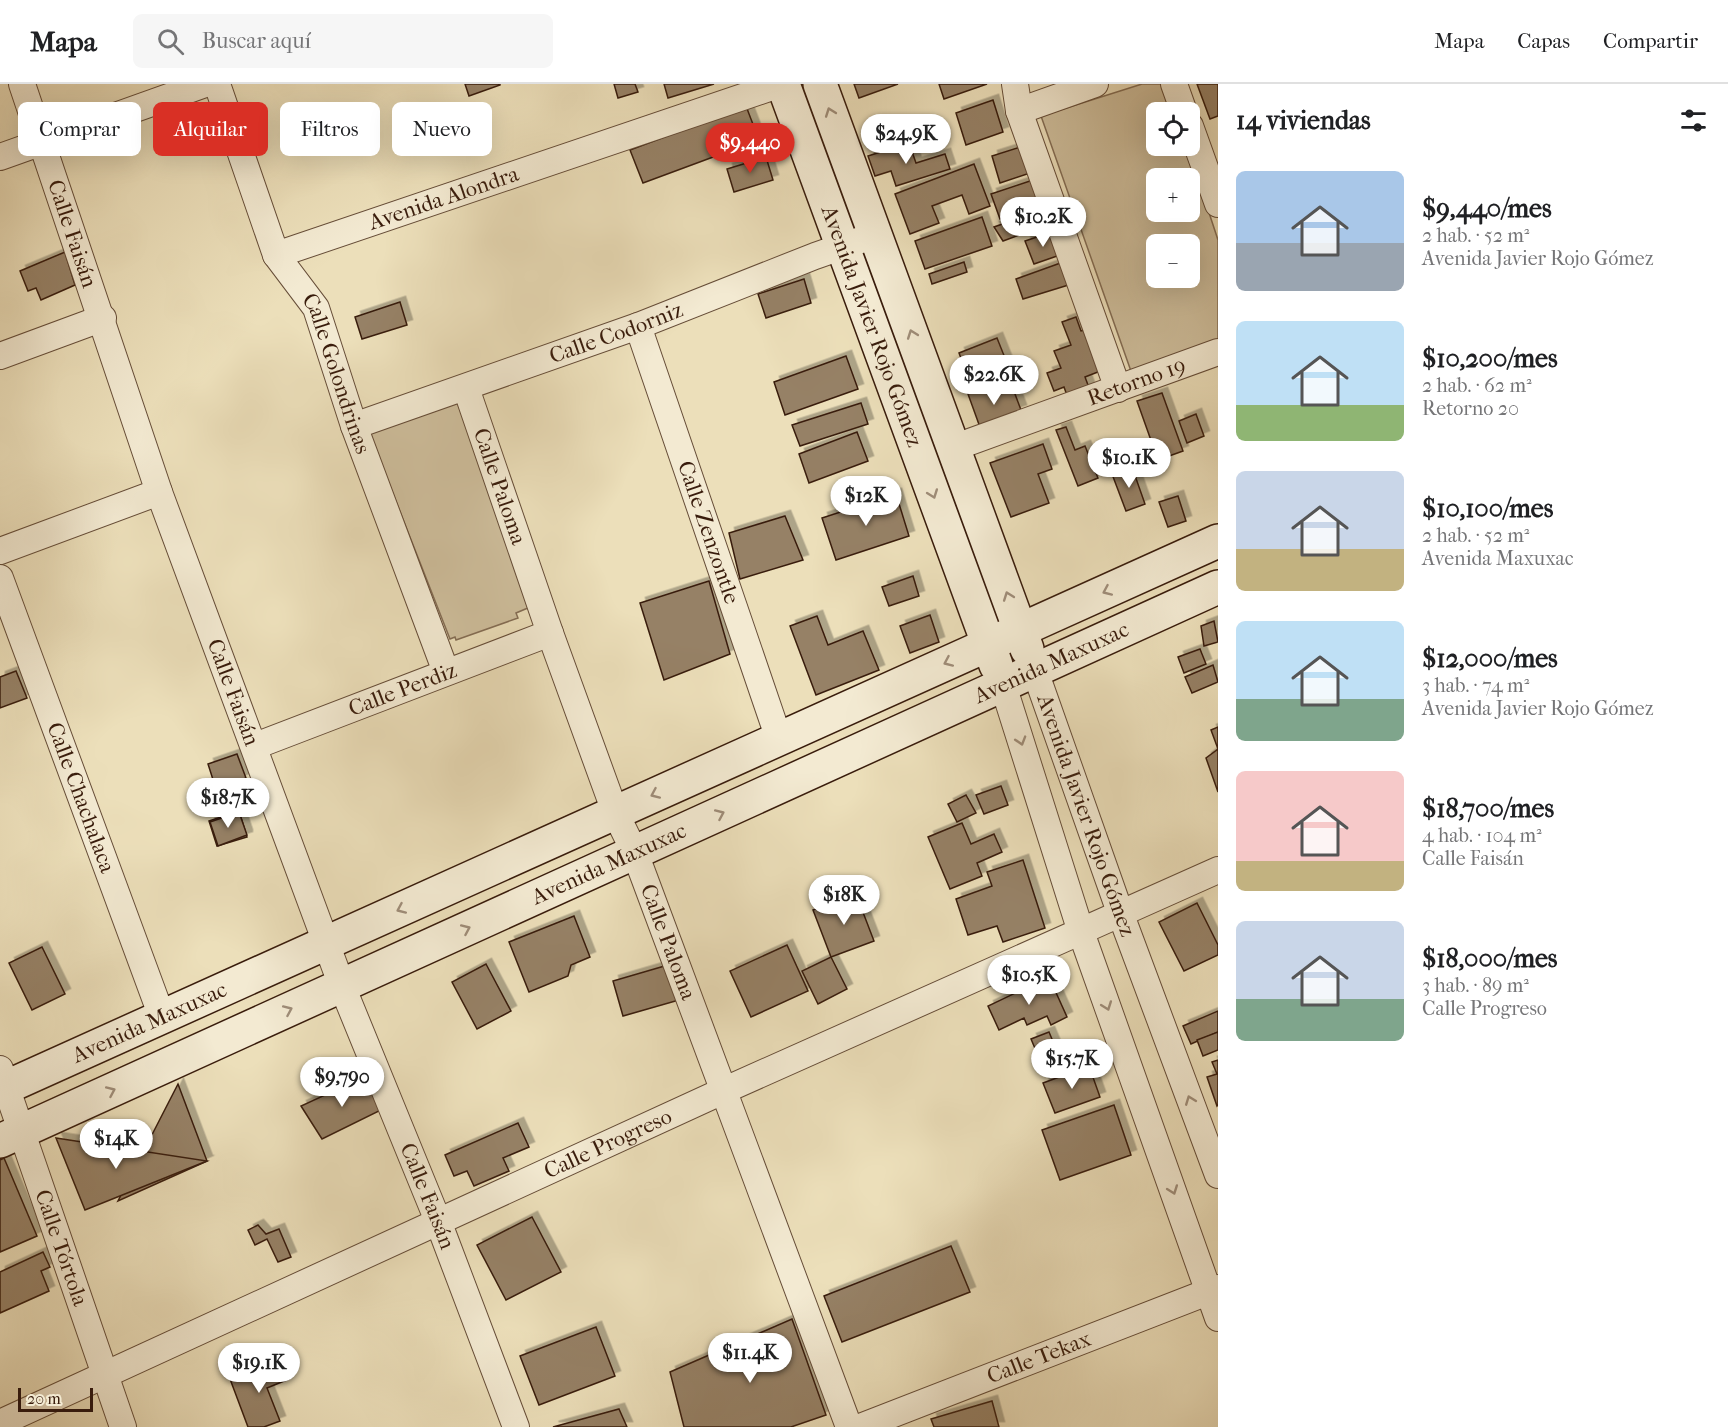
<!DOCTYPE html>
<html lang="es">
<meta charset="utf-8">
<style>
:root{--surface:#fff;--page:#f6f6f6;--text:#202124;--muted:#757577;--line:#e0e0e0;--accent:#d93025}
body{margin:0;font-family:"IM FELL French Canon",serif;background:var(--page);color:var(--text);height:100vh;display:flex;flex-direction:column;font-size:22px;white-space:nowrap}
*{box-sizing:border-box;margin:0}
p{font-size:20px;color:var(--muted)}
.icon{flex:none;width:33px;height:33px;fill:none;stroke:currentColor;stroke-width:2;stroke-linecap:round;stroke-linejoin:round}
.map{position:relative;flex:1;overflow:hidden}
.details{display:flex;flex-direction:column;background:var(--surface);width:510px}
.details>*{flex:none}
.banner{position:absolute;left:18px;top:18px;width:570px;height:54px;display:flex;gap:12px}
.tools{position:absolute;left:1146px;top:18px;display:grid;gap:12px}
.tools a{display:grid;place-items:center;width:54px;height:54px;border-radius:9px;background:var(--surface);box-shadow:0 6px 24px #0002;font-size:30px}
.scale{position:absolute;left:18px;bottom:15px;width:75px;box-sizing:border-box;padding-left:6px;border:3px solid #391c0c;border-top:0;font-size:16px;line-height:21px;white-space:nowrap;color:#391c0c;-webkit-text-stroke:4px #f3ead2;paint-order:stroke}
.price{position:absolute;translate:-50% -51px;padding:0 14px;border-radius:21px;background:#fff;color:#222;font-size:20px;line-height:39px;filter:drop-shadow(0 2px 3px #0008)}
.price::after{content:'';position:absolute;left:50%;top:36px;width:18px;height:14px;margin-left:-9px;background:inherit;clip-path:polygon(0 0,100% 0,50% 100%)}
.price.current{background:var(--accent);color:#fff}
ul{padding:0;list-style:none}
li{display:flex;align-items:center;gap:18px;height:150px;padding:0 18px}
li span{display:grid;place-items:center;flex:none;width:168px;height:120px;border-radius:9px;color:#555}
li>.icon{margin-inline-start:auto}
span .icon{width:72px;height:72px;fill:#fffc;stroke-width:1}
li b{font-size:26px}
h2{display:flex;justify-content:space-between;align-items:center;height:72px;padding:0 18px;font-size:26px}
.pill{padding:0 21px;border-radius:9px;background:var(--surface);box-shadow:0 6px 24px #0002;font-size:21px;line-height:54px}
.pill.current{background:var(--accent);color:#fff}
header{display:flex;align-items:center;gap:36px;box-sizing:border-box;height:84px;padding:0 30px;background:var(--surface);border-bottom:2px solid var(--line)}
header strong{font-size:28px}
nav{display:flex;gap:33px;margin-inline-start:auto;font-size:21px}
.search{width:420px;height:54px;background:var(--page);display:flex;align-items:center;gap:15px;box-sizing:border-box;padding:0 21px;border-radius:9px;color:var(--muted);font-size:22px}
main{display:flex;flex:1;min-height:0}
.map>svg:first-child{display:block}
.green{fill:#cebe9c;stroke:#846d54;stroke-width:1.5;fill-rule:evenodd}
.building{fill:#968166;stroke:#391c0c;stroke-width:1.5;filter:url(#shadow)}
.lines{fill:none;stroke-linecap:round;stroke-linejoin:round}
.street-casing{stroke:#664d38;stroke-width:28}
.secondary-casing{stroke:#391c0c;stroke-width:36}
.street{stroke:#f3ead2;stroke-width:26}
.secondary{stroke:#f3ead2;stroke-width:33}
.oneway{stroke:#9f8d79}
.labels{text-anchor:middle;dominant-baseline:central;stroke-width:6;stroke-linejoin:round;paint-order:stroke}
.street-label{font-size:22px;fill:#391c0c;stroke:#f3ead2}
</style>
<header>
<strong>Mapa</strong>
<div class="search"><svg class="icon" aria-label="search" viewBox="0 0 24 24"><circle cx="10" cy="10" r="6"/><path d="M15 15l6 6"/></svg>Buscar aquí</div>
<nav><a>Mapa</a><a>Capas</a><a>Compartir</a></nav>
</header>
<main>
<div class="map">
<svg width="1218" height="1343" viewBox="0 0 1218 1343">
<defs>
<filter id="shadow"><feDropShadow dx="5.5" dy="-5.5" stdDeviation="0" flood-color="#0004"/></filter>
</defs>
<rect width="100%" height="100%" fill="#ecdfba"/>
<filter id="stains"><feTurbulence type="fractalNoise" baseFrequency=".00333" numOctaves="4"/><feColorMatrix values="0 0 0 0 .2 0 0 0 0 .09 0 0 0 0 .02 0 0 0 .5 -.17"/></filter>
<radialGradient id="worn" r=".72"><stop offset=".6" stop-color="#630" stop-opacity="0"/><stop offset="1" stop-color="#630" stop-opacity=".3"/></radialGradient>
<!-- green -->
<g class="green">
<path d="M1142,0H1166L1176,28H1156V62H1187L1218,156V260L1132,290L1041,32ZM1156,94H1190V128H1156ZM1156,160H1190V194H1156Z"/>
<path d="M459,310L535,521L516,529L518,534L456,556L455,553L450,555L366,341Z"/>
</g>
<!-- building -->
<g class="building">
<path d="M465,0H500V1L469,12Z"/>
<path d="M614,0H635L638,8L618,14Z"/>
<path d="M664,0H714L668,14Z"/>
<path d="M854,0H898L859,14Z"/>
<path d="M939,0H987L944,15Z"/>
<path d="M1197,0H1218V32L1210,35Z"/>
<path d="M993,16L1003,48L966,61L956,29Z"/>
<path d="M746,22L759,56L643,99L630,66Z"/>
<path d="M909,59L916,79L945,70L950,85L896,102L891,87L875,92L868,72Z"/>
<path d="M1030,60L1039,86L1000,99L992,72Z"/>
<path d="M766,73L773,96L734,108L727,85Z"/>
<path d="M974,80L990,122L969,130L962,111L932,122L939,139L910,150L895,110Z"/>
<path d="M1036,95L1045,120L1000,135L991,110Z"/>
<path d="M1025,132L1030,147L1003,157L994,143Z"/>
<path d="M982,133L992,162L925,185L915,157Z"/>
<path d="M1052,148L1060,171L1034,180L1025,157Z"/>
<path d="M65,168L75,201L41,216L36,204L28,207L20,187Z"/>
<path d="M1066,177L1075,199L1023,215L1016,195Z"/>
<path d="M964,178L967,188L932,200L929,190Z"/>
<path d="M804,195L811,219L766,234L758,210Z"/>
<path d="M400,218L407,241L362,255L355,233Z"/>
<path d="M1076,233L1081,247L1091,245L1103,286L1085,293L1091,309L1069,317L1064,303L1054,307L1047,289L1061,284L1054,267L1071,261L1062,238Z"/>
<path d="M997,254L1011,289L972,304L959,269Z"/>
<path d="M846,272L858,305L785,331L774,298Z"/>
<path d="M1012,302L1021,326L1009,330L1011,335L981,346L968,310L989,303L991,310Z"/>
<path d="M1162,309L1183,367L1158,376L1137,317Z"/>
<path d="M861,319L868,340L800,362L792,341Z"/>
<path d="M1196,330L1204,352L1187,359L1179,337Z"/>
<path d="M1066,343L1075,366L1085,362L1098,394L1078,402L1056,346Z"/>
<path d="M857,348L868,377L809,399L799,370Z"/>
<path d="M1043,360L1052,385L1038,390L1049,419L1011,433L990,379Z"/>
<path d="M1132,383L1145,420L1126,427L1112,390Z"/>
<path d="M896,410L909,452L836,476L822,434Z"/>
<path d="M1178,412L1186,437L1168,443L1159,418Z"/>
<path d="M785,432L803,476L740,495L729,449Z"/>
<path d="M913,492L919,512L889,522L882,503Z"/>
<path d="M709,497L730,570L664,596L640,519Z"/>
<path d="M930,531L939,558L910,569L900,542Z"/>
<path d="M817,532L828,561L863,547L879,586L816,611L790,542Z"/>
<path d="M1214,537L1218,558L1204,562L1201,542Z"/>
<path d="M1200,565L1206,580L1184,589L1178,573Z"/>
<path d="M1213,581L1218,598L1192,609L1185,593Z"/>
<path d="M16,587L27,614L0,624V593Z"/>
<path d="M1218,643V708L1206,674L1218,665L1211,646Z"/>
<path d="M237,670L246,694L216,705L208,680Z"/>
<path d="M1001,702L1008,721L984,730L976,711Z"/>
<path d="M966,711L976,729L957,738L948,720Z"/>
<path d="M239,727L247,753L217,762L209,737Z"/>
<path d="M239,728L247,751L218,762L210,738Z"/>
<path d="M962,739L971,760L994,750L1002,768L977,779L982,792L950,805L928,753Z"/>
<path d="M1023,776L1045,844L1003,858L997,842L968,851L956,815L992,802L987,788Z"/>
<path d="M856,810L874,857L831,873L813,826Z"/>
<path d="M1197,819L1218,861V871L1184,887L1159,838Z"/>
<path d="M574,832L590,873L571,881L568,892L529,908L509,858Z"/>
<path d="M787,861L808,907L751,933L730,887Z"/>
<path d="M42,863L65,910L32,926L9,879Z"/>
<path d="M831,873L847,905L818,920L802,887Z"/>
<path d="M486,880L511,927L477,945L452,898Z"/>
<path d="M668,881L679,916L623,932L613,897Z"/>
<path d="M1049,893L1067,933L1051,941L1047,932L1027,941L1024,934L999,946L988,922Z"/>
<path d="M1218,927V948L1191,960L1183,942Z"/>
<path d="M1049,948L1063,981L1045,988L1031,955Z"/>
<path d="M1218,948V966L1203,972L1197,956Z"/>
<path d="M1218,976V1021L1217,1022L1207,993L1217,990L1212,978Z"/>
<path d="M1089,982L1100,1013L1055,1029L1043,999Z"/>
<path d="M364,993L381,1026L322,1055L301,1022Z"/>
<path d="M178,1000L207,1077L118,1117Z"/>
<path d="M1114,1021L1131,1071L1060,1096L1042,1046Z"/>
<path d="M518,1039L529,1063L503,1074L509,1087L474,1102L467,1087L454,1092L445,1071Z"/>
<path d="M56,1054L207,1077L85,1126Z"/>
<path d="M4,1074L37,1152L0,1168V1076Z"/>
<path d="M532,1133L561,1188L506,1216L477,1161Z"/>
<path d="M258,1141L266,1150L279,1145L291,1173L278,1178L267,1155L255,1161L248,1146Z"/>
<path d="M951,1162L970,1208L842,1258L824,1212Z"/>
<path d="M43,1168L50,1183L41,1187L49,1207L0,1229V1188Z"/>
<path d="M792,1235L826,1331L791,1343H684L670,1288Z"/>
<path d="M596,1243L615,1292L539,1321L520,1272Z"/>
<path d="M281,1275L289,1295L267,1304L280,1337L264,1343H248L230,1295Z"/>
<path d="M992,1317L999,1343H934L931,1335Z"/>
<path d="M619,1325L627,1343H553Z"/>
</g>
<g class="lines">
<defs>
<g id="street">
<path id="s1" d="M22,0L159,408L342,902L438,1137L516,1343"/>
<path id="s2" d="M217,0L276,171L316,224L354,342L446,588"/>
<path d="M1015,0L1019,27L1118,305"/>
<path d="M1174,0L1184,28"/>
<path d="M1019,27L1095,0"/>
<path d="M1190,42L1218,120"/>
<path d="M0,73L205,0"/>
<path id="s3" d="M276,171L781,0"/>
<path id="s4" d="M638,242L779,655"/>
<path d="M0,272L103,234"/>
<path id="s5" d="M466,304L550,549L615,728L635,769L849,1343"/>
<path id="s6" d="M354,342L638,242L815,172L875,151"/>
<path id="s7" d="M953,364L1218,268"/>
<path d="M0,467L159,408"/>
<path id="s8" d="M0,494L162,933"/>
<path id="s9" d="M1035,587L1121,831L1218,1091"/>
<path d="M1003,601L1081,848L1218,1234"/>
<path id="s10" d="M255,662L550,549"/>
<path id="s11" d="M0,985L123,1343"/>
<path id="s12" d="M0,1339L725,1006L1218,786"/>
<path id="s13" d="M860,1343L1218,1204"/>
</g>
<g id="secondary">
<path id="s14" d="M783,0L996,581"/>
<path d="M820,0L1027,565"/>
<path id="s15" d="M0,1006L1218,457"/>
<path id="s16" d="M0,1057L1218,503"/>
</g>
</defs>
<!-- street casing -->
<use href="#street" class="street-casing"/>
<!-- secondary casing -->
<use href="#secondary" class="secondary-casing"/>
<!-- street -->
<use href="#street" class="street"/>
<!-- secondary -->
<use href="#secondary" class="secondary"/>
</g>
<!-- one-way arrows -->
<defs><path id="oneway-chevron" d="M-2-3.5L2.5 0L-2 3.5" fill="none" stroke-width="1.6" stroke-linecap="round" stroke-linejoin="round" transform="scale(1.5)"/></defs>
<g class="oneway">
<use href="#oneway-chevron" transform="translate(830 28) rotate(-110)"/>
<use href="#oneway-chevron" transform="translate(912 250) rotate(-110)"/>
<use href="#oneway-chevron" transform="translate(933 410) rotate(70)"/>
<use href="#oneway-chevron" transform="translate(1107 507) rotate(156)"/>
<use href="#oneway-chevron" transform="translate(1008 512) rotate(-110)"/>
<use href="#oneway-chevron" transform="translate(948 578) rotate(156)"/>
<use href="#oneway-chevron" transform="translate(1021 657) rotate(73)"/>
<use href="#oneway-chevron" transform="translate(655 710) rotate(156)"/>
<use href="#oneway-chevron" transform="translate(720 730) rotate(-24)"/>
<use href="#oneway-chevron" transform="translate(401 825) rotate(156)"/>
<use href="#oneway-chevron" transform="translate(466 845) rotate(-24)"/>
<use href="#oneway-chevron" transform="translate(1107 922) rotate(70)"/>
<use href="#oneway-chevron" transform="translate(288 926) rotate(-24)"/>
<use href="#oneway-chevron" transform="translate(111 1007) rotate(-24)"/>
<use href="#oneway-chevron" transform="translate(1190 1016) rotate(-111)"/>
<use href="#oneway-chevron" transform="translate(1173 1106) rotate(70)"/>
</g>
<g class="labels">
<!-- street labels -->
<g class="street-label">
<text stroke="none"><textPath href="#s3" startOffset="177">Avenida Alondra</textPath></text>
<text stroke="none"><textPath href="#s1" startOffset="158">Calle Faisán</textPath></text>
<text stroke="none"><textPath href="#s14" startOffset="258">Avenida Javier Rojo Gómez</textPath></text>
<text stroke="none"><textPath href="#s6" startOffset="278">Calle Codorniz</textPath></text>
<text stroke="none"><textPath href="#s2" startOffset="316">Calle Golondrinas</textPath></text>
<text stroke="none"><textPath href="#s7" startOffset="195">Retorno 19</textPath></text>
<text stroke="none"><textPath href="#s5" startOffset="104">Calle Paloma</textPath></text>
<text stroke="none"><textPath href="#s4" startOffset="218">Calle Zenzontle</textPath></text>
<text stroke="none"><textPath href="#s16" startOffset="1155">Avenida Maxuxac</textPath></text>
<text stroke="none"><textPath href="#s10" startOffset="158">Calle Perdiz</textPath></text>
<text stroke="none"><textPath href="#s1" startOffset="644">Calle Faisán</textPath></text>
<text stroke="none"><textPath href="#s8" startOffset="234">Calle Chachalaca</textPath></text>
<text stroke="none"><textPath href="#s9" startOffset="153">Avenida Javier Rojo Gómez</textPath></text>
<text stroke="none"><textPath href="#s16" startOffset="669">Avenida Maxuxac</textPath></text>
<text stroke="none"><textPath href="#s5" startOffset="590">Calle Paloma</textPath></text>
<text stroke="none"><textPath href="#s15" startOffset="164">Avenida Maxuxac</textPath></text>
<text stroke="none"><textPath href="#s12" startOffset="669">Calle Progreso</textPath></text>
<text stroke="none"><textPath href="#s1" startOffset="1184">Calle Faisán</textPath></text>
<text stroke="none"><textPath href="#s11" startOffset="189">Calle Tórtola</textPath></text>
<text stroke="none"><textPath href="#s13" startOffset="192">Calle Tekax</textPath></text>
</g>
</g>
<rect width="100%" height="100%" filter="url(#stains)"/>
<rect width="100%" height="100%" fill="url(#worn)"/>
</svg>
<div class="tools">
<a><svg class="icon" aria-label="locate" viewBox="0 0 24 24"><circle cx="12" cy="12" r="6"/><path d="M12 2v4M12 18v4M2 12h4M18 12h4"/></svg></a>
<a>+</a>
<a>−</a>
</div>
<div class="scale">20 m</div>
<b class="price" style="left:906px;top:81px">$24.9K</b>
<b class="price current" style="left:750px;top:90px">$9,440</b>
<b class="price" style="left:1043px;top:164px">$10.2K</b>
<b class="price" style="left:994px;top:322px">$22.6K</b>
<b class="price" style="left:1129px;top:405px">$10.1K</b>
<b class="price" style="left:866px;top:443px">$12K</b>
<b class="price" style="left:228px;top:745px">$18.7K</b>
<b class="price" style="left:844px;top:842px">$18K</b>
<b class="price" style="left:1029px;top:922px">$10.5K</b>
<b class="price" style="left:1072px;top:1006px">$15.7K</b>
<b class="price" style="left:342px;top:1024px">$9,790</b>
<b class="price" style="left:116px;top:1086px">$14K</b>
<b class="price" style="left:750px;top:1300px">$11.4K</b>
<b class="price" style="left:259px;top:1310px">$19.1K</b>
<div class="banner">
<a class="pill">Comprar</a>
<a class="pill current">Alquilar</a>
<a class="pill">Filtros</a>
<a class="pill">Nuevo</a>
</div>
</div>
<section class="details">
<h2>14 viviendas<svg class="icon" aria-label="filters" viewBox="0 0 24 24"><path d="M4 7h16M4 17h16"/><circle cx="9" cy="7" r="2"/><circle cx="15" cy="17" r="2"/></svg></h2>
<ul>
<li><span style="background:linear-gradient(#a9c7e8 60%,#9aa5b1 0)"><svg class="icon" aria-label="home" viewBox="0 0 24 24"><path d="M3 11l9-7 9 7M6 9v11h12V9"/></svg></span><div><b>$9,440/mes</b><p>2 hab. · 52 m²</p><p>Avenida Javier Rojo Gómez</p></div></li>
<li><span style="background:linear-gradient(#bfe0f5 70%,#8fb573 0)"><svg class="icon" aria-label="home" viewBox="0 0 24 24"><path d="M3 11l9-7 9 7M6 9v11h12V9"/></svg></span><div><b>$10,200/mes</b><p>2 hab. · 62 m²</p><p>Retorno 20</p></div></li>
<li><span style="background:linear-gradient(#c9d6e8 65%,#c2b280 0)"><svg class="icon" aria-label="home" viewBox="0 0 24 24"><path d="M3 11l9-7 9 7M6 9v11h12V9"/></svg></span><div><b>$10,100/mes</b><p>2 hab. · 52 m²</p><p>Avenida Maxuxac</p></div></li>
<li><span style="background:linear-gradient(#bfe0f5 65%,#7fa58c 0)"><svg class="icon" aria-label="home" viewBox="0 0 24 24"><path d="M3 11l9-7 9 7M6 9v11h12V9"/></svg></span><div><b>$12,000/mes</b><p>3 hab. · 74 m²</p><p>Avenida Javier Rojo Gómez</p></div></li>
<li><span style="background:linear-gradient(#f6c9c9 75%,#c2b280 0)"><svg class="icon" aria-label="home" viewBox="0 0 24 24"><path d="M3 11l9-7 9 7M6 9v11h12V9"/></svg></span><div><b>$18,700/mes</b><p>4 hab. · 104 m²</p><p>Calle Faisán</p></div></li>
<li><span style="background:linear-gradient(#c9d6e8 65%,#7fa58c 0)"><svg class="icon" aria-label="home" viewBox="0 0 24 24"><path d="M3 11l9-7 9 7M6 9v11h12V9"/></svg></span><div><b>$18,000/mes</b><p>3 hab. · 89 m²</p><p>Calle Progreso</p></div></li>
</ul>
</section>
</main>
